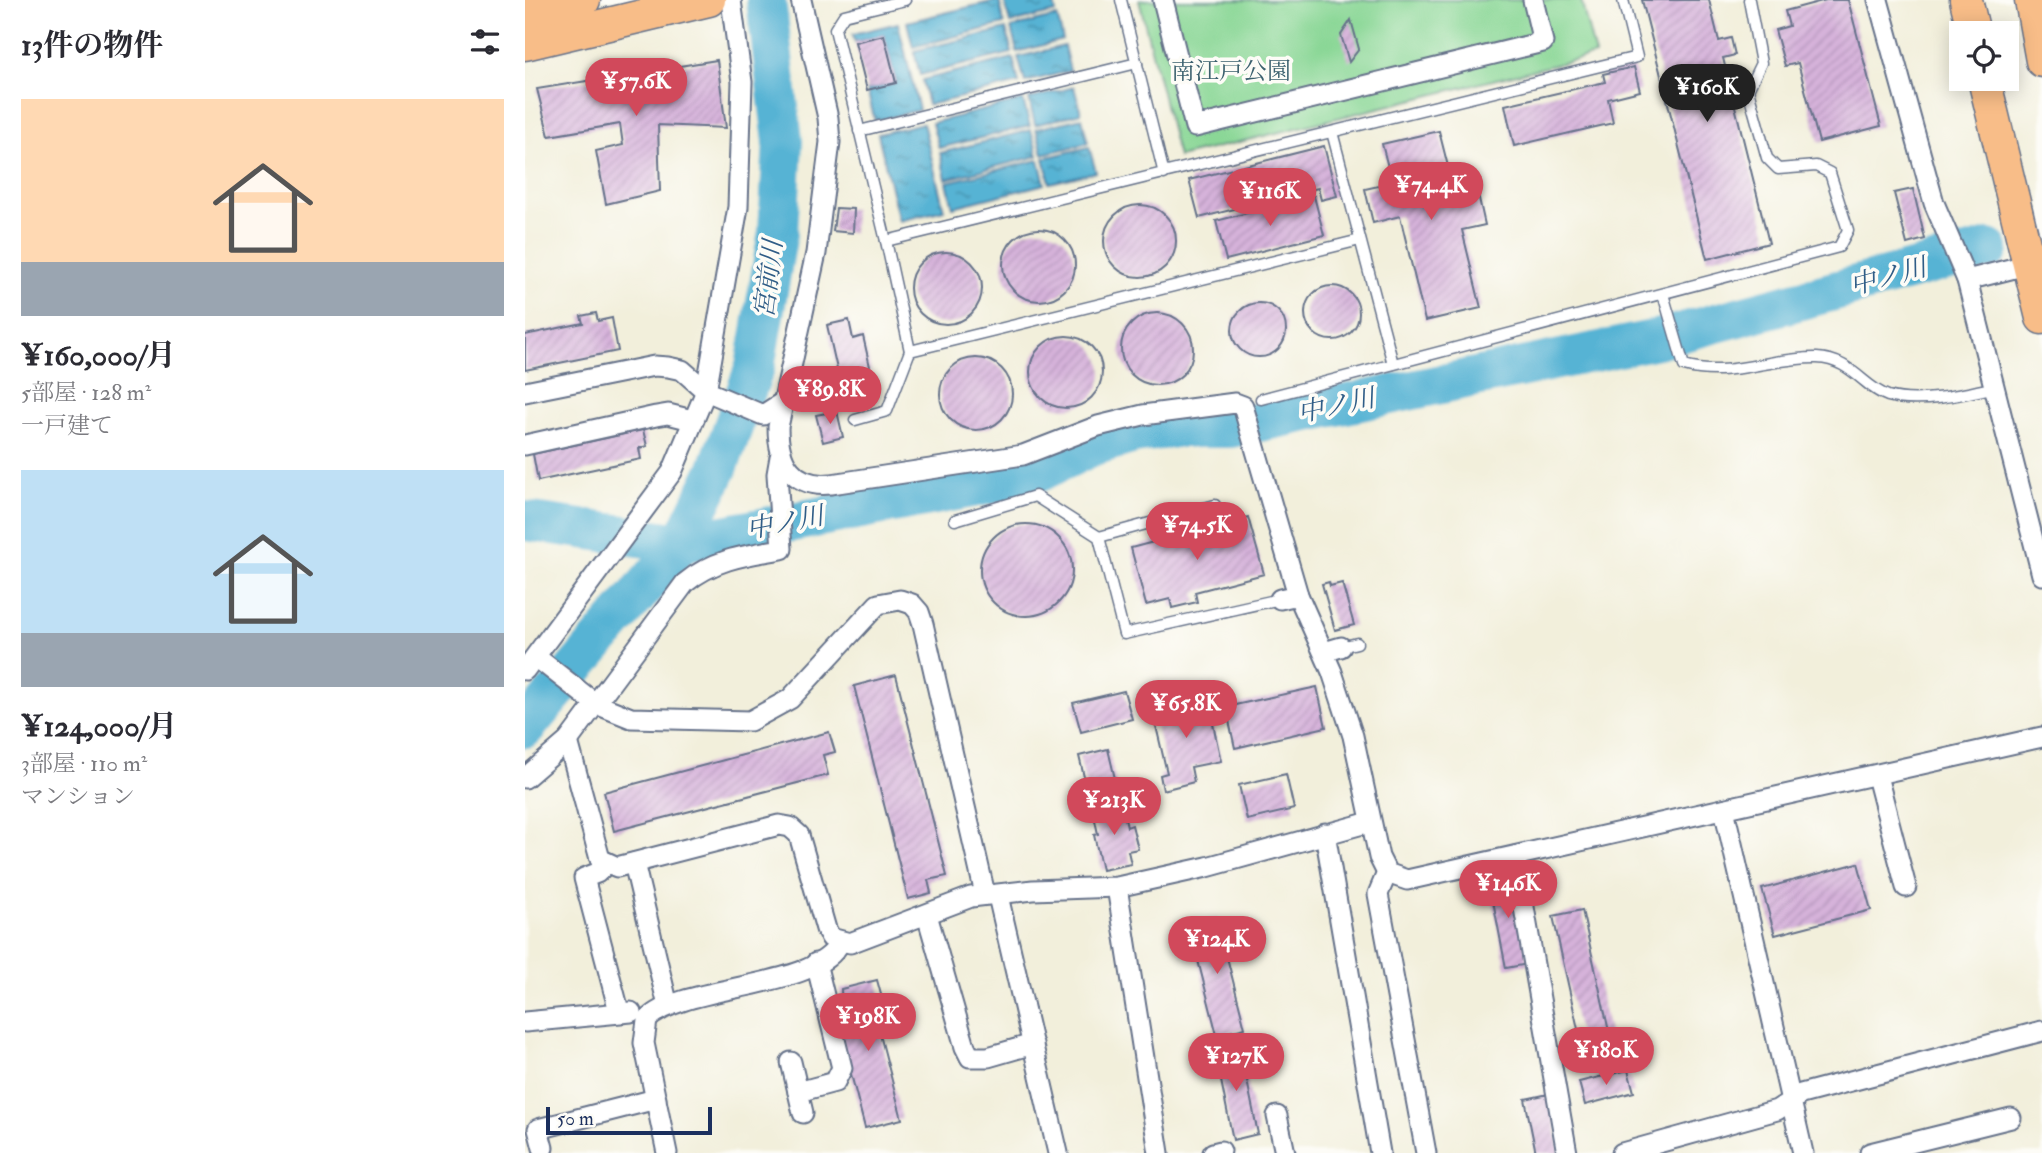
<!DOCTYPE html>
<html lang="ja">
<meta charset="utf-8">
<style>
:root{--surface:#fff;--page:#f2f2f3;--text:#2b2b33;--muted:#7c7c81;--accent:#d1495b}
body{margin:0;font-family:"IM FELL Double Pica","Noto Serif JP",serif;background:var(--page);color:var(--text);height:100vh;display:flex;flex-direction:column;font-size:26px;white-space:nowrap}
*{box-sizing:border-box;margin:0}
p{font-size:23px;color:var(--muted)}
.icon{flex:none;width:38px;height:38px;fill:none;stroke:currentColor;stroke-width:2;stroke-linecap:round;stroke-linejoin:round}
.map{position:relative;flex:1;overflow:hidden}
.sheet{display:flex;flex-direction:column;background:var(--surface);width:525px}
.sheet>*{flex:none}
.controls{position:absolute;left:1424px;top:21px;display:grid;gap:14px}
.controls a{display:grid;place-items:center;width:70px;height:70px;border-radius:0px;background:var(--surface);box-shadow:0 4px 18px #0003;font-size:35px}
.scale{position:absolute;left:21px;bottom:18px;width:166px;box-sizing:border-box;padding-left:7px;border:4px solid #1b2f5e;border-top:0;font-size:19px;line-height:24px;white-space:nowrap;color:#1b2f5e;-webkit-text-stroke:5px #fdfcf7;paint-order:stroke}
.price{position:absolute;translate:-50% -60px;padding:0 16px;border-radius:24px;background:var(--accent);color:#fff;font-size:23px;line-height:46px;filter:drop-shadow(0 2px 4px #0008)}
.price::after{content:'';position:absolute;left:50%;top:42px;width:21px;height:16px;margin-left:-10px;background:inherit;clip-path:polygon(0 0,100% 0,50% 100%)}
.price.current{background:#222;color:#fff}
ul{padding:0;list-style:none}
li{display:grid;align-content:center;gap:14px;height:371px;padding:0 21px}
li span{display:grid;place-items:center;height:217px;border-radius:0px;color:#555}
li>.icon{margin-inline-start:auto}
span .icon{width:126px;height:126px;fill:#fffc;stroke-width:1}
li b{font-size:30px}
h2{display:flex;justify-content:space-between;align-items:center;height:84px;padding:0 21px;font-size:30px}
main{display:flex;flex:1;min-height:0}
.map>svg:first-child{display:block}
.park{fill:#8ad796;stroke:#52837a;stroke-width:2}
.water{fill:url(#water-ripples);stroke:#387199;stroke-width:2}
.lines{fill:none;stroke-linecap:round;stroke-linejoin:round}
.river{stroke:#56b3d4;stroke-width:40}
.building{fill:url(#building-hatch)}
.lane-casing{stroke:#66728a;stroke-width:13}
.street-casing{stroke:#66728a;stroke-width:23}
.primary-casing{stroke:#66728a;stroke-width:35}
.lane{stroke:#fff;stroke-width:10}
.street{stroke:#fff;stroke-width:19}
.primary{stroke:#f8bd88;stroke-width:32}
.labels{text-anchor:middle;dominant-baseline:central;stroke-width:7;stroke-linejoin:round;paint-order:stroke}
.park-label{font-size:24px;fill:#3c616f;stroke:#fdfcf7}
.water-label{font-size:26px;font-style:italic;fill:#305d87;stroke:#fdfcf7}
</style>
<main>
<section class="sheet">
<h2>13件の物件<svg class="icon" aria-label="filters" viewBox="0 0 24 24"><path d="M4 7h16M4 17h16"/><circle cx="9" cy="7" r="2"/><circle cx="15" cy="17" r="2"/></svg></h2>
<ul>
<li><span style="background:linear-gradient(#ffd9b3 75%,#9aa5b1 0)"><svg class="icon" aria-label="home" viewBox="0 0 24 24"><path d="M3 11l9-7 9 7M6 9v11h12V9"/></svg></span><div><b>¥160,000/月</b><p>5部屋 · 128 m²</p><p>一戸建て</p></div></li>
<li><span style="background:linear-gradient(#bfe0f5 75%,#9aa5b1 0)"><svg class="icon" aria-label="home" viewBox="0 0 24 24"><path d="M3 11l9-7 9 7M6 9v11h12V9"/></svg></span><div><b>¥124,000/月</b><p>3部屋 · 110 m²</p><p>マンション</p></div></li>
</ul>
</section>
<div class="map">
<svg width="1517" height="1153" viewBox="0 0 1517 1153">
<defs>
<pattern id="water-ripples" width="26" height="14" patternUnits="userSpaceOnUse" patternTransform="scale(1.75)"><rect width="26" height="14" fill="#56b3d4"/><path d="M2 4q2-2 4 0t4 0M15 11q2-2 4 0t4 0" fill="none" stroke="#4692af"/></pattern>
<pattern id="building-hatch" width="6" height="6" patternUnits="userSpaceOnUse" patternTransform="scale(1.75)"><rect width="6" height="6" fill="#d6b2da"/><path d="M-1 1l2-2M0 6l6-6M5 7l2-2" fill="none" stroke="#b799be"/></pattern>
</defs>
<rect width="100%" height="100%" fill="#fdfcf7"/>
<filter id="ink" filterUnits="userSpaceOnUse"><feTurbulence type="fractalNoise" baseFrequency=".0143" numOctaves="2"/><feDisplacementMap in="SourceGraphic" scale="14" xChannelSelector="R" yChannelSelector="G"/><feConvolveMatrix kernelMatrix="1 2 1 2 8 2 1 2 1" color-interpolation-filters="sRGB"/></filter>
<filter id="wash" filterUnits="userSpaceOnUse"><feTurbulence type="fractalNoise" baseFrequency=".00686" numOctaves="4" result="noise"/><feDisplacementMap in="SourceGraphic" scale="28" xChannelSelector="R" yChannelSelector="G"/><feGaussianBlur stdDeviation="1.57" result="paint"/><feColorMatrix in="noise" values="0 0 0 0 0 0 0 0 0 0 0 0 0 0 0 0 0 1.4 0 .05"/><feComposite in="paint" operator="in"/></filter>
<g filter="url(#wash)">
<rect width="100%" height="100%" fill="#f2efdb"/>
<!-- park -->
<path class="park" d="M614,0H1056L1070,55L653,157Z"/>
<!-- water -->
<g class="water">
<path d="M474,0L479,24L388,47L382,22Z"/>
<path d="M479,0H528L531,12L485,23Z"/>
<path d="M532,16L538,40L492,52L486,28Z"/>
<path d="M373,23L394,110L350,121L342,90L371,83L359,35L330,42L328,34Z"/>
<path d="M481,29L487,53L395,75L389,51Z"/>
<path d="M539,46L545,71L500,82L493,57Z"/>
<path d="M488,58L494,83L403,105L397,80Z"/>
<path d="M549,87L556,113L510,125L504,99Z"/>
<path d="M498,100L505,126L414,148L407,123Z"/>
<path d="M557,118L563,143L518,154L511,129Z"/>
<path d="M398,123L419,210L374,221L353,134Z"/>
<path d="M506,130L513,156L421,179L415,153Z"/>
<path d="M564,147L571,172L525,183L519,158Z"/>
<path d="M514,160L520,184L428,207L422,182Z"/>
</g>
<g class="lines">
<!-- river -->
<g class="river">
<path d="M0,521L157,543L504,477L568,446L609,434L650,428H706L1132,339L1464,249"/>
<path d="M0,728L157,543L193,468L230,367L253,232L258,141L241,0"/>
</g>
</g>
<g id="blocks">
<!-- building -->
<g class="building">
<path d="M1117,0H1184L1194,41L1206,38L1210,55L1198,58L1244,243L1182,259Z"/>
<path d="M1301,0H1323L1356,126L1294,142L1273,63L1260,66L1250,30L1264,26L1260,11Z"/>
<path d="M826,20L834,49L824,62L816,35Z"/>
<path d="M359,35L371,83L342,90L330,42Z"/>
<path d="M192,60L201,128L133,125L135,191L81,204L71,151L98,145L95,124L24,136L12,89Z"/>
<path d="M1109,67L1115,91L1083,99L1088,123L989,146L980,105L1080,82L1078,74Z"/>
<path d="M914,131L929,190L951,185L960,225L937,230L956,308L900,321L875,216L848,223L840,189L867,183L857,144Z"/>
<path d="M799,146L812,196L796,200L793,188L674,218L664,180Z"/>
<path d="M1388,189L1400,239L1382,244L1369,193Z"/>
<path d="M789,196L799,235L701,260L691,221Z"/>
<circle cx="615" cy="241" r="36"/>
<path d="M311,208L329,209L328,233L308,231Z"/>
<circle cx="514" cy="265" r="36"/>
<circle cx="421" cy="288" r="36"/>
<circle cx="807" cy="313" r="27"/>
<circle cx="734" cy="330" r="27"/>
<path d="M71,313L73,321L87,318L93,351L0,370V335L58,323L56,316Z"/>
<circle cx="632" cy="349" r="36"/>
<path d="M324,320L328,339L338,336L346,371L314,378L302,325Z"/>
<circle cx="541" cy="372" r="36"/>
<circle cx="451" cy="394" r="36"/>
<path d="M312,411L318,437L298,442L291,415Z"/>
<path d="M118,430L122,446L114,448L116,459L13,481L8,454Z"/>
<path d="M723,517L739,574L670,592L672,602L647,608L645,599L621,605L606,548Z"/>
<circle cx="501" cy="570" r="46"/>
<path d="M804,582L805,586L817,583L829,625L810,630L797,584Z"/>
<path d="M371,675L422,876L403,880L406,893L383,899L329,686Z"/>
<path d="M792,687L801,727L710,748L701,707Z"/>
<path d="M599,691L607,719L556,732L548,703Z"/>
<path d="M682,696L696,761L666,767L669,782L638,790L635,775L642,773L627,709Z"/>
<path d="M304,732L310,752L298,755L303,775L89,831L79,792Z"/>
<path d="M583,749L595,800L582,803L579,795L564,798L554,756Z"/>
<path d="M761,774L769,809L722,820L714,785Z"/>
<path d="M597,804L602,827L607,825L613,849L603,851L606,864L577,870L569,835L573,834L568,811Z"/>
<path d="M1333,863L1346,910L1250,935L1237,889Z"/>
<path d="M985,871L1003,964L981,968L963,875Z"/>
<path d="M1057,910L1091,1063L1062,1070L1028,916Z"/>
<path d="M692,918L720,1028L692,1035L664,925Z"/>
<path d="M352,980L363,1020L352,1023L377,1119L340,1128L310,1012L317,1010L316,989Z"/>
<path d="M715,1046L733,1134L708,1140L690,1051Z"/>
<path d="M1103,1070L1109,1092L1060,1105L1054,1082Z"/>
<path d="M1024,1094L1035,1153H1011L1000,1099Z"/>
</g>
</g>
</g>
<g filter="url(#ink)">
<use href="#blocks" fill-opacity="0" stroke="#66728a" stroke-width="2"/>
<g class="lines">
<defs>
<g id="lane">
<path d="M380,0L319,15L310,29L361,241L1112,57L1098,0"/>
<path d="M596,0L639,174"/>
<path d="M334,131L612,63"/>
<path d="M807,132L868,364"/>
<path d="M1138,294L1159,366C1206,379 1245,357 1292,358C1326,359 1339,388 1363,396C1393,405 1440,394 1470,387"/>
<path d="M385,351L835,240"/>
<path d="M736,399L1314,247L1323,230L1305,173L1291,166L1253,169L1242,158L1223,90L1236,63L1224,0"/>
<path d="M330,420L362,411L385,351L361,241"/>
<path d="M430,520L510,496L574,537L599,634L755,599"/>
<path d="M574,537L690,505"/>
<path d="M816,647L832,643"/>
</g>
<g id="street">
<path d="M276,0L303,118L305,142L291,253L253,427C253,461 267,488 306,484L498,455L573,426L618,415L710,403L718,406L773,595L807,672L828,736L854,857L862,873L882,880L1517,737"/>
<path d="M638,0L670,127L1018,42L1008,0"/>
<path d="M1353,0L1409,203L1442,280L1517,575"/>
<path d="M1442,280L1513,262"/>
<path d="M0,392L129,366L143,367L157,370L181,391L238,415L258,402"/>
<path d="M0,445L131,416L143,414L167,420"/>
<path d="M755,599L773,595"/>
<path d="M799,652L816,647"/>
<path d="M11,657L71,704L106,718L225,721L265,699L353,604L375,600L387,604L394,612L398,624L460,894"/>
<path d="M0,670L147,472L181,391L213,207L217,82L206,0"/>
<path d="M43,741L75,859L92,867L254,825L265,827L274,835L301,929L306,938L325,943L446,897L508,890L592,887L682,867L845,822"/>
<path d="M1352,776L1381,887"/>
<path d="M0,778L43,741L160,583C189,559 221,555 257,549L252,474L255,457"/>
<path d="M1199,809L1278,1153"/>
<path d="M800,833L855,1153"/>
<path d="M990,856L1042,1153"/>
<path d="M109,863L143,1006"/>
<path d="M81,864L72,873L59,878L94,1011"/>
<path d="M862,873L853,894L901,1153"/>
<path d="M592,887L634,1153"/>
<path d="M473,896L533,1153"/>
<path d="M402,915L440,1047L445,1057H463L508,1044"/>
<path d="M0,1022L106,1012"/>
<path d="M266,1062L278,1113"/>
<path d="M273,1092L310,1082L317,1068L291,963"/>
<path d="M752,1116L760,1153"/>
<path d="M18,1148L13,1129L131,1099"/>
<path d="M142,1153L119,1043L122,1020C156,983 293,991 315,942"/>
<path d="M688,1153L696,1151"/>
<path d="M1097,1153L1252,1110L1276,1094L1517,1031"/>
<path d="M1345,1153L1486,1118"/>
</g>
<g id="primary">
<path d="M1441,0L1449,33"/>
<path d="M1506,0L1517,61"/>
<path d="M0,14L59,0"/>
<path d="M0,44L184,0"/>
<path d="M1459,79L1517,318"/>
</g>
</defs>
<!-- lane casing -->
<use href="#lane" class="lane-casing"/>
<!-- street casing -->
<use href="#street" class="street-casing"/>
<!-- primary casing -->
<use href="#primary" class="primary-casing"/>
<!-- lane -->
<use href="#lane" class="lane"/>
<!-- street -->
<use href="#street" class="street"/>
<!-- primary -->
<use href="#primary" class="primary"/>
</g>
</g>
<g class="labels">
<!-- park labels -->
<g class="park-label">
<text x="706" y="71">南江戸公園</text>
</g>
<!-- water labels -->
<g class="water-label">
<text transform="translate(1363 277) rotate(-15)">中ノ川</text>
<text transform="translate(244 279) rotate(-83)">宮前川</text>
<text transform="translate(811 406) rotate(-12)">中ノ川</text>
<text transform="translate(260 523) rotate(-11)">中ノ川</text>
</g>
</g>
</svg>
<div class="controls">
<a><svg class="icon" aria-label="locate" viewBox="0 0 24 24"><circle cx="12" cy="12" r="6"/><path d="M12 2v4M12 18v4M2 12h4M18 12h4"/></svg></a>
</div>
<div class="scale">50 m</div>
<b class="price" style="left:111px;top:118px">¥57.6K</b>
<b class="price current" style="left:1182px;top:124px">¥160K</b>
<b class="price" style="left:906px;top:222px">¥74.4K</b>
<b class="price" style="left:745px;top:228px">¥116K</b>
<b class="price" style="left:305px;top:426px">¥89.8K</b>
<b class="price" style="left:672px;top:562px">¥74.5K</b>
<b class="price" style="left:661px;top:740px">¥65.8K</b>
<b class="price" style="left:589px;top:837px">¥213K</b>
<b class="price" style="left:983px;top:920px">¥146K</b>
<b class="price" style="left:692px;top:976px">¥124K</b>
<b class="price" style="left:343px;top:1053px">¥198K</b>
<b class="price" style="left:1081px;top:1087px">¥180K</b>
<b class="price" style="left:711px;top:1093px">¥127K</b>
</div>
</main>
